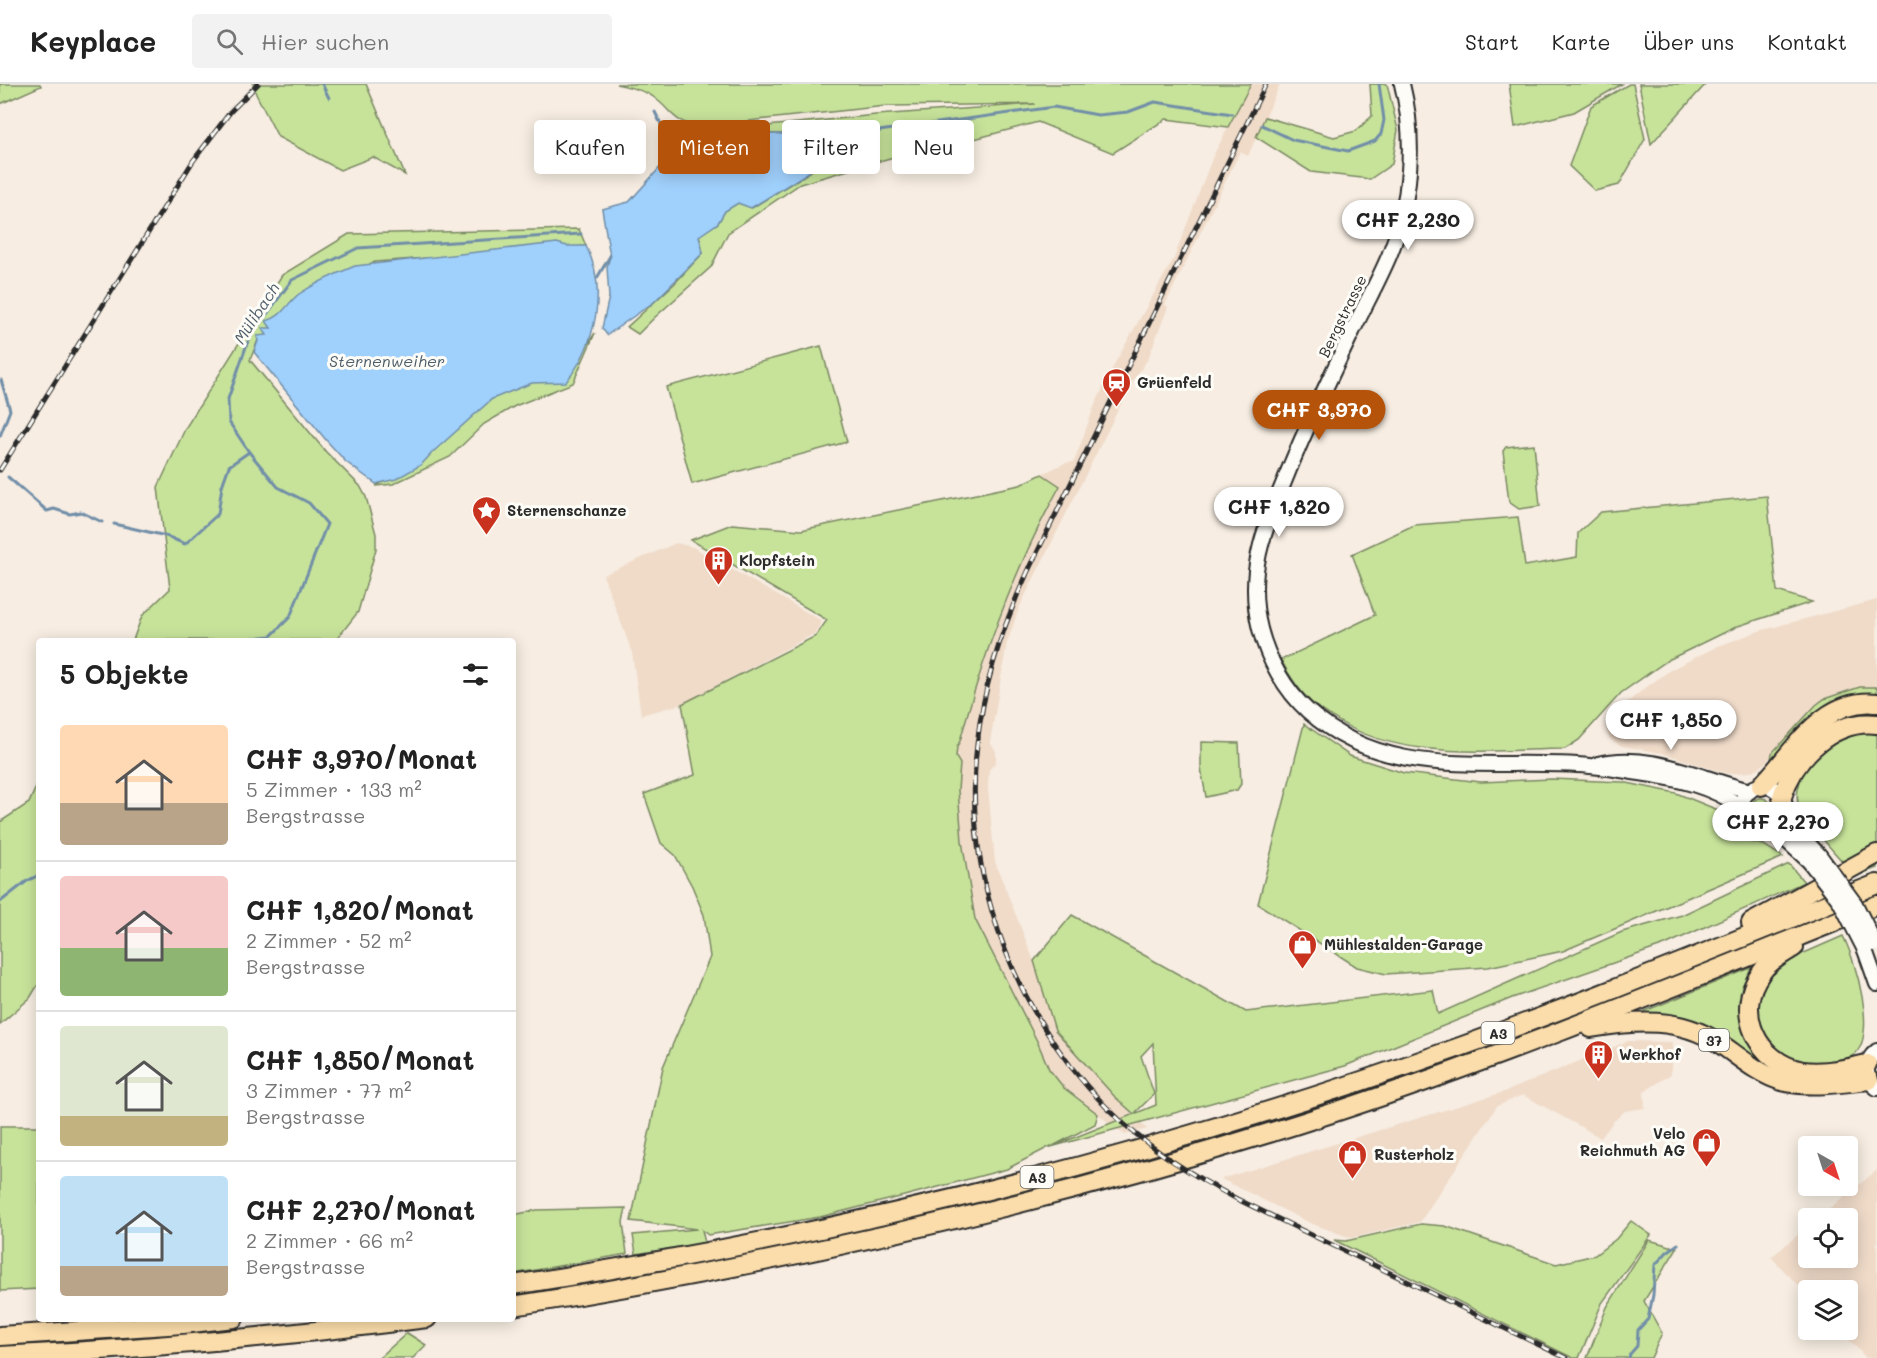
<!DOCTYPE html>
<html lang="de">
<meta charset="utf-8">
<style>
:root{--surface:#fff;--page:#f2f2f2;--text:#222;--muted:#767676;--line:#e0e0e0;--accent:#b45309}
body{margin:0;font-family:Mali,sans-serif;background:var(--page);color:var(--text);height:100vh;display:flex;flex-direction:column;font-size:22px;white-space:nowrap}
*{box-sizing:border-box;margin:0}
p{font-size:20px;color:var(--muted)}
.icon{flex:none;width:33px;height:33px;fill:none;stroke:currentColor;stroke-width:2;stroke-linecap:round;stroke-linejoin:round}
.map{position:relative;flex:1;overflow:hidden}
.details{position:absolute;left:36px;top:554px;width:480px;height:684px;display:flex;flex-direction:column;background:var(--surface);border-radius:6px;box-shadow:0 3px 15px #0003}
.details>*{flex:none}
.guide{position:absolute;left:534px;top:36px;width:570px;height:54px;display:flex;gap:12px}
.needle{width:39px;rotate:141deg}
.buttons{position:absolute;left:1798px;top:1052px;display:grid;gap:12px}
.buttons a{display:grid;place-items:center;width:60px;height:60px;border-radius:6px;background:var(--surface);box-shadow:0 3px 15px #0003;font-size:30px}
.price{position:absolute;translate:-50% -51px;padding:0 14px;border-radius:21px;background:#fff;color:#222;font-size:20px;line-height:39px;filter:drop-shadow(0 2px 3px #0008)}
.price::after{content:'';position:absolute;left:50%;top:36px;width:18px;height:14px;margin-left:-9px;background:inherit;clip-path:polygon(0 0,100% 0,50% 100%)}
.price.selected{background:var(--accent);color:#fff}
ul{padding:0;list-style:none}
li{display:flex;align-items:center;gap:18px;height:150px;padding:0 24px}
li+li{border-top:2px solid var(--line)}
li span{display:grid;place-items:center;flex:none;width:168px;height:120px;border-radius:6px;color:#555}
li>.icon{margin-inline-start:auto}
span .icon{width:72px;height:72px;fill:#fffc;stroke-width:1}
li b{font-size:26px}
h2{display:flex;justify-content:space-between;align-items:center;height:72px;padding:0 24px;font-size:26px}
.tag{padding:0 21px;border-radius:6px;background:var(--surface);box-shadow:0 3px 15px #0003;font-size:21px;line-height:54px}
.tag.selected{background:var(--accent);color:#fff}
header{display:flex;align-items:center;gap:36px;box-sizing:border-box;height:84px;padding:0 30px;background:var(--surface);border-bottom:2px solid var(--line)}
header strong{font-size:28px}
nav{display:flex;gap:33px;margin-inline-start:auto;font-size:21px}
.search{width:420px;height:54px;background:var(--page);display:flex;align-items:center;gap:15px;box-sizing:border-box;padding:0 21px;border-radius:6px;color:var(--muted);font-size:22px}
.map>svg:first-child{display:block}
.built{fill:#f0dbc9}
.green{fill:#c7e39a;stroke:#798762;stroke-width:1.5;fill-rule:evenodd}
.water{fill:#a0d0fc;stroke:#718ea8;stroke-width:1.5}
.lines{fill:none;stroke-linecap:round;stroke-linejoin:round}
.stream{stroke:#718ea8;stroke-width:3}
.secondary-casing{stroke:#2b2b2b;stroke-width:18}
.highway-casing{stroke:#2b2b2b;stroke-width:22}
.secondary{stroke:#fdfcf7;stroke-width:14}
.highway{stroke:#fbddab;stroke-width:18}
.rail-casing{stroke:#2b2b2b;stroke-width:5}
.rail{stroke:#fdfcf7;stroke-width:3;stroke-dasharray:9;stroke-linecap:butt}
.secondary-bridge-casing{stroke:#2b2b2b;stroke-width:18;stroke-linecap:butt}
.secondary-bridge{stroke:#fdfcf7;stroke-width:14}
.labels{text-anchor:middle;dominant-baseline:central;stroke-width:6;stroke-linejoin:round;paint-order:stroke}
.shield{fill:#fdfcf7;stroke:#6a6a68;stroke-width:1.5}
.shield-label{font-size:14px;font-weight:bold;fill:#2b2b2b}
.street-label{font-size:15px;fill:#2b2b2b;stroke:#fdfcf7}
.poi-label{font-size:15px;font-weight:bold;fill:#2b2b2b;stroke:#fdfcf7;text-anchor:start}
.water-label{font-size:16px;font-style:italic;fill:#4e5d6a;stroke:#fdfcf7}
</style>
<header>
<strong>Keyplace</strong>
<div class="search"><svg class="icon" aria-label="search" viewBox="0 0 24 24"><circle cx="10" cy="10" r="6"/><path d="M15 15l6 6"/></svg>Hier suchen</div>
<nav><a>Start</a><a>Karte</a><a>Über uns</a><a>Kontakt</a></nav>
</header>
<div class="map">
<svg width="1877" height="1274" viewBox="0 0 1877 1274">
<rect width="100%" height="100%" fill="#f7ede2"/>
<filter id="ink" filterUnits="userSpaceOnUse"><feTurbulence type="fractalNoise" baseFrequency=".0167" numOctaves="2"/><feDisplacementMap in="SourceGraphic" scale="12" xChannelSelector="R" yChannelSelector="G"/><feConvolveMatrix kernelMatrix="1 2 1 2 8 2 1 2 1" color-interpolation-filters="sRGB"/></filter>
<g filter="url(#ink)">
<!-- built -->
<g class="built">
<path d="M1251,0H1280L1248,72L1240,68L1165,221L1168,223L1148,275L1132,298L1019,524L1007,559L990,658L996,667V678L989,686L988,704L995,778L1034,877L1055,946L1147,1045L1125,1051L1064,1004L1049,985L1037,957L975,835L962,757L958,706L960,680L956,673L957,663L960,657L975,601L1016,488L1036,446L1060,402L1042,390L1065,379L1074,378L1094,323L1116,277L1174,174L1213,72Z"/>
<path d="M676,459L693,463L822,537L816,549L682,620L641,631L632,568L603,491Z"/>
<path d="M1877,516V603H1860L1824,615L1816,621L1772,669L1768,677L1759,684L1750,688L1728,690L1662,669L1622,662L1610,655L1607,647L1610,637L1617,627L1645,604L1672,585L1716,563L1759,547Z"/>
<path d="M1628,957L1673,958L1671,990L1644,1008L1645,1024L1625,1027L1613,1038L1601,1054L1523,1011L1497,1022L1420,1138L1351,1154L1310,1139L1221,1095L1507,1007Z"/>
<path d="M1877,1086V1274H1866L1839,1245H1848V1206H1809V1213L1771,1173L1809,1142V1173H1848V1134H1819Z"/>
</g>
<!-- green -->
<g class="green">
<path d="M0,0H40L41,2L0,20Z"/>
<path d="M253,0H366L405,91L373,73L340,86L278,53L256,10Z"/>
<path d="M616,0H1251L1228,43L1166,35L1113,69L1038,38L944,63L890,74L800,100L728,149L711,183L654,234L638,250L627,243L674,200L703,169L699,151L718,139L725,127L738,119L752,124L810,88L856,50H690L876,31L1035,20L886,22L703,42C671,40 674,27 652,12C641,5 629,3 616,0Z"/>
<path d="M1370,0H1387L1398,46L1392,80L1370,95L1311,88L1256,53L1265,33L1334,53L1356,47L1372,32Z"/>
<path d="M1509,0H1622L1574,28L1515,43Z"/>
<path d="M1629,0H1633L1645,55L1619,101L1595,107L1569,82L1591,22Z"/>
<path d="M1639,0H1706L1651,60Z"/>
<path d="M579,145L586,162L375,178L297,212L276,235L267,237L271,244L267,252H257L258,256L250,276L326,368L360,402L366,413L376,450V465L358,528L336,556H133L142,532L170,505L158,403L186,343L282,191L349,150Z"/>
<path d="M595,249L573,299L515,322L484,340L450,373L393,400L376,402L412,380L484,319L520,300L568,291Z"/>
<path d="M821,262L847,358L692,400L666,303Z"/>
<path d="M1534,360L1540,422L1519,425L1509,418L1503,367L1506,363Z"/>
<path d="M1042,390L1060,402C1015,483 984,568 960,657L957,663L956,673L960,680L958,706L962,757L975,835L1037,957L1049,985L1064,1004L1098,1030L1095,1040L1053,1062L1134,1030L1115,1013L1055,946L1034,877L1072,831L1246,928L1433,906L1438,930L1622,848L1682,831L1789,780L1804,798L1665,861L1512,914L1345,982L1051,1063V1062L1007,1085L904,1112L820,1133L708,1151L702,1146L705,1159L636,1170L633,1151L697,1145L631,1137L663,983L710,873L704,831L692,802L675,771L661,759L644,710L695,691L682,620L816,552L827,536L691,456L732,440L801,446L1020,401ZM1153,959L1156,1021L1134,1030L1154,1010L1141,972Z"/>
<path d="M1767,412L1777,507L1812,518L1738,542L1668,576L1621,609L1579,656L1565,665C1488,666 1399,678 1332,633C1325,628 1316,623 1310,617C1298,605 1289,591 1281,576L1375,531L1352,470L1414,441L1518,433L1525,482L1577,473L1578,449L1601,428Z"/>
<path d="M1860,603H1877V613L1831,622L1810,634L1770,680L1772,669L1816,621L1824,615Z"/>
<path d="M1304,640L1350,672L1404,689L1481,698L1552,695L1622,698L1676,709L1718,726L1728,734L1733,746L1744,756L1764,761L1783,773L1563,867L1488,883L1386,890L1357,883L1258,820Z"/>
<path d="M1868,648L1877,651V784L1855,792L1800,729C1798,721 1796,714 1798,705C1802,683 1826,657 1848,651C1855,650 1861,649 1868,648Z"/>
<path d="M1201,658L1239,659L1241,700L1237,706L1206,713L1201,684Z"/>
<path d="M39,696V899L30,914L0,940V738L29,719Z"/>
<circle cx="1761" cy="725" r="11"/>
<path d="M1843,852C1857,880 1877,951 1854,971C1843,977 1829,976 1817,980C1809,983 1801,990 1793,994L1644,930L1645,927L1758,881L1786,877Z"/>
<path d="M0,1042H39V1205L0,1207Z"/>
<path d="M626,1124L623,1138L627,1170L513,1190V1131L537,1126Z"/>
<path d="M1631,1137L1651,1151L1602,1219L1579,1274H1573L1334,1156L1346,1157L1421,1140L1445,1142L1556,1180L1595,1171L1616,1155Z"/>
<path d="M1649,1156L1677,1164L1644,1217L1662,1249L1651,1274H1587L1607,1223Z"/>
<path d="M407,1249L426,1261L413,1274H379Z"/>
</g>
<!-- water -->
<g class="water">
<path d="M690,50H857L809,88L751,124L738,119L725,127L718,139L699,152L703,169L654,218L607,251L602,244L609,213L607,183L610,172L602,125L629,118Z"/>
<path d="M557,159L567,162H586C608,205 596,261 566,298L532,299L492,315L432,369L421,381L396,395L376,400L346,378L326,356L254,268L258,257L257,252L267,251L262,244H271L266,237C283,233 286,220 299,210C317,198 335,190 355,182Z"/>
</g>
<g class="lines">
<!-- stream -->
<g class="stream">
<path d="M322,0L329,14"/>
<path d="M655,28L662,42L678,62"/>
<path d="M1262,41L1293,56L1348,67L1375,57L1381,50L1384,36L1379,0"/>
<path d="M857,50L1054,23L1098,31L1128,28L1155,18L1232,30"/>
<path d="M597,194L610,172"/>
<path d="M0,352L10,326L1,296"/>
<path d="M8,393L47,427L54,425L70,430L81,428L102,438"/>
<path d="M114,440L166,452L185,460L218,430L222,402L229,382L249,368"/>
<path d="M237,556L271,552L290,533L327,440L309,419L278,403L249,368L229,338L228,315L247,260L252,250L292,196L358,164L581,150"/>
<path d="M0,818L27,797L39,791"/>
<path d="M1629,1274L1630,1270L1637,1262L1638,1246L1648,1235L1653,1211L1655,1181L1667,1168L1678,1160"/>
</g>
<defs>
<g id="secondary">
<path d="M1402,0C1416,56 1411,119 1389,172C1378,198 1364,223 1352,248C1328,298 1304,347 1284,398C1263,448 1246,490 1260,545C1268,576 1285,606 1308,627C1389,700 1492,673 1590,682C1607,683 1623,687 1640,689C1675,694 1712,702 1741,723"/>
<path d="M1598,680C1649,667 1701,695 1750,707"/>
<circle cx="1763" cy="724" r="22"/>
<path d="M1783,733L1819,771"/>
<path d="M1771,745L1786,756L1809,777"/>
<path d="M1865,866L1877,900"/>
<path d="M1877,967C1864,977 1863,994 1877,1004"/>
</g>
<g id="highway">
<path d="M1761,702C1794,669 1821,613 1877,619"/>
<path d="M1782,713C1794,673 1833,635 1877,640"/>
<path d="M1751,839L1877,770"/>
<path d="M1794,863C1782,871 1769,877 1761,889C1733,927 1757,979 1803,987C1824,990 1847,985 1867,980"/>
<path d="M1591,944C1637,936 1679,933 1719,959C1740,973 1758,990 1782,997C1810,1004 1841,999 1869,996"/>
<path d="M513,1201C834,1153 1151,1073 1457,964C1598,914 1737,855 1877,800"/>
<path d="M513,1222C792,1178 1066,1116 1335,1028C1519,968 1697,893 1877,821"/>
<path d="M0,1252L183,1240L234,1234"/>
<path d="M0,1272C143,1265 285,1252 427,1234"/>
</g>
</defs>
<!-- secondary casing -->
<use href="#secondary" class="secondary-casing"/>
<!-- highway casing -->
<use href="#highway" class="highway-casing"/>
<!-- secondary -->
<use href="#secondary" class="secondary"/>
<!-- highway -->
<use href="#highway" class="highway"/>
<defs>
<g id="rail">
<path d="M1266,0L1030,483C1003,540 984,598 977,660C961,800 1021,947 1124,1040C1159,1071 1197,1094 1237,1115L1566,1274"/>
<path d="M0,386L193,77L231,27L258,0"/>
</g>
</defs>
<!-- rail casing -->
<use href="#rail" class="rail-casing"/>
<!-- rail -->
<use href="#rail" class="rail"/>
<defs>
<g id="secondary-bridge">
<path d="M1819,771L1855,820L1875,860"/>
<path d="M1809,777L1840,817L1865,866"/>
</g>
</defs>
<!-- secondary-bridge casing -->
<use href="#secondary-bridge" class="secondary-bridge-casing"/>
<!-- secondary-bridge -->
<use href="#secondary-bridge" class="secondary-bridge"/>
</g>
</g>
<!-- icons -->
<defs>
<symbol id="station-pin" viewBox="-11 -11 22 30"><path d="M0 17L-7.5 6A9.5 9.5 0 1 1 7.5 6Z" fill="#c8321e" stroke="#fdfcf7"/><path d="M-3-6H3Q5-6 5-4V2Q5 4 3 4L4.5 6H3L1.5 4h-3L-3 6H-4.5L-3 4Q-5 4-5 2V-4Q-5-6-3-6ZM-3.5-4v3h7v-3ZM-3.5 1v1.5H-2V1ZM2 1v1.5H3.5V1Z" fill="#fff"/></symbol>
<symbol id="sight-pin" viewBox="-11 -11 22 30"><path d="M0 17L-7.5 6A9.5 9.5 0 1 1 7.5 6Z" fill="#c8321e" stroke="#fdfcf7"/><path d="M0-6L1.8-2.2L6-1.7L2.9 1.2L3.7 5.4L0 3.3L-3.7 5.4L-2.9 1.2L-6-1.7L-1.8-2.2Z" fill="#fff"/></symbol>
<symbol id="building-pin" viewBox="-11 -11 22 30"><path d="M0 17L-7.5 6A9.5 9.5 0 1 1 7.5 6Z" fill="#c8321e" stroke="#fdfcf7"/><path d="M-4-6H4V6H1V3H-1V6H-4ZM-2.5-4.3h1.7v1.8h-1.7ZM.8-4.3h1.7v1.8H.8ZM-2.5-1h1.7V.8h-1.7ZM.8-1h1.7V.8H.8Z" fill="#fff"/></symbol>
<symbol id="shop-pin" viewBox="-11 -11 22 30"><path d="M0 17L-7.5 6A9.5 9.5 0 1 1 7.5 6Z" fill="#c8321e" stroke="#fdfcf7"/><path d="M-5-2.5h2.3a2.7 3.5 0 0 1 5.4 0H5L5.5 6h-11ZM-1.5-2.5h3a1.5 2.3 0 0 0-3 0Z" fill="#fff"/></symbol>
</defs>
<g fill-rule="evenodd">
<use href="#station-pin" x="1100" y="282" width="33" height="45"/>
<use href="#sight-pin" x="470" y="410" width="33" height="45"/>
<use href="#building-pin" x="702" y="460" width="33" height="45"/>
<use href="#shop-pin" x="1286" y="844" width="33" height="45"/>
<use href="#building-pin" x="1582" y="954" width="33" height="45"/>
<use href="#shop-pin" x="1690" y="1042" width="33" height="45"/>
<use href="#shop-pin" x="1336" y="1054" width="33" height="45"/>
</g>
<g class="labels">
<!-- shield labels -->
<g class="shield">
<rect x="1481.5" y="938" width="33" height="22" rx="4.5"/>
<rect x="1699" y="945" width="30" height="22" rx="4.5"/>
<rect x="1020.5" y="1082" width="33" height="22" rx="4.5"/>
</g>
<g class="shield-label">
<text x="1498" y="949">A3</text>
<text x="1714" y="956">37</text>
<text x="1037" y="1093">A3</text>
</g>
<!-- street labels -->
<g class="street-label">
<text transform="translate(1342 232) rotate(-64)">Bergstrasse</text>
</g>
<!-- poi labels -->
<g class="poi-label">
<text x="1137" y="298">Grüenfeld</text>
<text x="507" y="426">Sternenschanze</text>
<text x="739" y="476">Klopfstein</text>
<text x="1324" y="860">Mühlestalden-Garage</text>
<text x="1619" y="970">Werkhof</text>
<text x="1685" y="1049" text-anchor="end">Velo<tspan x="1685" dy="17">Reichmuth AG</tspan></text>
<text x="1374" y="1070">Rusterholz</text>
</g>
<!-- water labels -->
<g class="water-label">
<text transform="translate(256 229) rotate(-57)">Mülibach</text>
<text x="387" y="276">Sternenweiher</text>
</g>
</g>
</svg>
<div class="buttons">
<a><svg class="needle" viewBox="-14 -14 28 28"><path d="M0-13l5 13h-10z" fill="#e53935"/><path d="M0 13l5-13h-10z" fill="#767676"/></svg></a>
<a><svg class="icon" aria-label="locate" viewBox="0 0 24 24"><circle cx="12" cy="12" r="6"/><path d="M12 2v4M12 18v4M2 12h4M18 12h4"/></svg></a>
<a><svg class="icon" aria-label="layers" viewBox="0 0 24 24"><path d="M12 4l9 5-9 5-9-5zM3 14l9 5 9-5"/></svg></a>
</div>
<b class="price" style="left:1408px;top:167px">CHF 2,230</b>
<b class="price selected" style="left:1319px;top:357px">CHF 3,970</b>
<b class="price" style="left:1279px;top:454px">CHF 1,820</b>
<b class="price" style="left:1671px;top:667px">CHF 1,850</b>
<b class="price" style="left:1778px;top:769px">CHF 2,270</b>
<div class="guide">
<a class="tag">Kaufen</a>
<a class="tag selected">Mieten</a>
<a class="tag">Filter</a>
<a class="tag">Neu</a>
</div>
<section class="details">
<h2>5 Objekte<svg class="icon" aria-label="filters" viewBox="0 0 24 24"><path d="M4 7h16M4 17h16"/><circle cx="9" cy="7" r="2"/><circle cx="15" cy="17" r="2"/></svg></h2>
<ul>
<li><span style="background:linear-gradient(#ffd9b3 65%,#b9a48a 0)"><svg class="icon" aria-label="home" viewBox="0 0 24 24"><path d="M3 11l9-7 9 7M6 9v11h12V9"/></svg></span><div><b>CHF 3,970/Monat</b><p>5 Zimmer · 133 m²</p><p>Bergstrasse</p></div></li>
<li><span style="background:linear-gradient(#f6c9c9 60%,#8fb573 0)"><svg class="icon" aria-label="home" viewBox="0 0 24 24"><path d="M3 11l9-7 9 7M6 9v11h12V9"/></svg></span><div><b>CHF 1,820/Monat</b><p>2 Zimmer · 52 m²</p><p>Bergstrasse</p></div></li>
<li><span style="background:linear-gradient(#dfe7d0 75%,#c2b280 0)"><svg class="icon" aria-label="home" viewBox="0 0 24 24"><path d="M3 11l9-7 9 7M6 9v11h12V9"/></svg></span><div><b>CHF 1,850/Monat</b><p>3 Zimmer · 77 m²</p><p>Bergstrasse</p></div></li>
<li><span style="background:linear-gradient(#bfe0f5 75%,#b9a48a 0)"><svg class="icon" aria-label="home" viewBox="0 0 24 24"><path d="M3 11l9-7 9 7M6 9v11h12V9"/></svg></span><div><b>CHF 2,270/Monat</b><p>2 Zimmer · 66 m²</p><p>Bergstrasse</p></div></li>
</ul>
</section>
</div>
